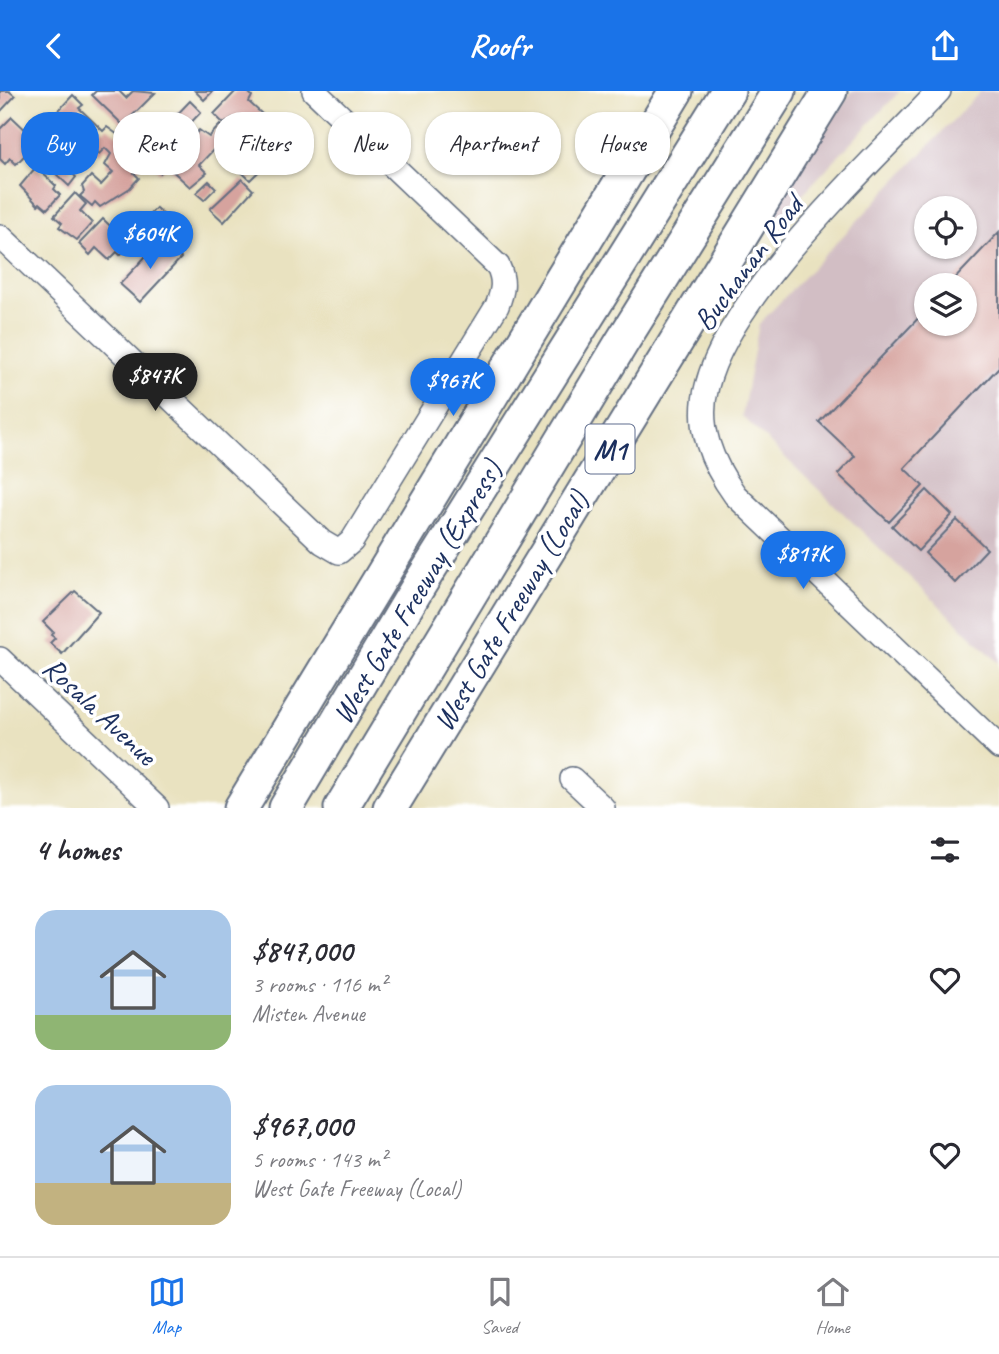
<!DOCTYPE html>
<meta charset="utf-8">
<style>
:root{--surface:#fff;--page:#f7f7f7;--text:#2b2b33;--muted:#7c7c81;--line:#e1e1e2;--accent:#1a73e8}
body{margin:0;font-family:Caveat,sans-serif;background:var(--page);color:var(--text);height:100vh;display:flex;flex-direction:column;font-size:26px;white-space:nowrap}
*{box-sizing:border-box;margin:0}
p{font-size:23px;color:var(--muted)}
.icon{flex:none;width:38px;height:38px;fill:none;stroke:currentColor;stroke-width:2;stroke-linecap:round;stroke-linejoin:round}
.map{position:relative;height:717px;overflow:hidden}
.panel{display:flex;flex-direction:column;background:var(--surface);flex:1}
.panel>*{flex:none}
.top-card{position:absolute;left:21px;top:21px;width:957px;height:63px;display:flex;gap:14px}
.fabs{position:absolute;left:914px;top:105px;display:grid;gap:14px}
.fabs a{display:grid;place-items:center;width:63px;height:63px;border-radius:50%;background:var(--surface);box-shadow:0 2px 5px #0004;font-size:35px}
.price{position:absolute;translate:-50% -60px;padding:0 16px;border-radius:24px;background:var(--accent);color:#fff;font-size:23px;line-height:46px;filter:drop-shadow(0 2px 4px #0008)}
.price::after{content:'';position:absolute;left:50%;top:42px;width:21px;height:16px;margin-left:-10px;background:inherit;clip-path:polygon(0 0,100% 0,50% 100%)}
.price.current{background:#222;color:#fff}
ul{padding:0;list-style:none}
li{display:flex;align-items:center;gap:21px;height:175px;padding:0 35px}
li span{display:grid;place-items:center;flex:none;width:196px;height:140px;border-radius:21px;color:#555}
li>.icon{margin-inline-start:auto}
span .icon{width:84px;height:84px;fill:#fffc;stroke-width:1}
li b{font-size:30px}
h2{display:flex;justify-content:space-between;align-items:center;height:84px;padding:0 35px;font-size:30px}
.pill{padding:0 24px;border-radius:28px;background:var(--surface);box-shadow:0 2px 5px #0004;font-size:24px;line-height:63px}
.pill.current{background:var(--accent);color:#fff}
header{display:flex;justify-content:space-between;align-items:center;height:91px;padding:0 35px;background:var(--accent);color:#fff;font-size:32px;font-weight:700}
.menu{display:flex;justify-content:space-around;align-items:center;height:98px;border-top:2px solid var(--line);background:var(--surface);font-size:19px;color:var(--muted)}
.menu a{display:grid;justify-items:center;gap:4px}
.menu .current{color:var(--accent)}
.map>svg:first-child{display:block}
.industrial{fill:#d2bec4;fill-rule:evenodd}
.building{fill:#d6a39e}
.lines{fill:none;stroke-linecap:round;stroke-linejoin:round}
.minor-casing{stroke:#636e80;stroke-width:26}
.highway-casing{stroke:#636e80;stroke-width:37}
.minor{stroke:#fff;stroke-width:23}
.highway{stroke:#fff;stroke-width:33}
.labels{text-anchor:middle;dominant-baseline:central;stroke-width:7;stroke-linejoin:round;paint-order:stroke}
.shield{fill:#fff;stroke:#5f6d8e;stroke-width:2}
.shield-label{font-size:28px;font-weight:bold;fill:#1b2f5e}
.street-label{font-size:30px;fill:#1b2f5e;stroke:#fff}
</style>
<header><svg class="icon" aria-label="back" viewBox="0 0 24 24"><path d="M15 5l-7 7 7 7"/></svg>Roofr<svg class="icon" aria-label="share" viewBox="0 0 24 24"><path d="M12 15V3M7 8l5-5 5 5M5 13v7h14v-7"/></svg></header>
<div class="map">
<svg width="999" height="717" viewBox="0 0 999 717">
<rect width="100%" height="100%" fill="#fff"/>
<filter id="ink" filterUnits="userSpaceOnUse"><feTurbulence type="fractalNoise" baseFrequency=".0143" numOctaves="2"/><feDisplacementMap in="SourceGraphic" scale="14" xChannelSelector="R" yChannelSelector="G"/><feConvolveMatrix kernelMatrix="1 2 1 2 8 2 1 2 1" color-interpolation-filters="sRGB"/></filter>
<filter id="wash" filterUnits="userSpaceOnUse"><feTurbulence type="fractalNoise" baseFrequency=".00686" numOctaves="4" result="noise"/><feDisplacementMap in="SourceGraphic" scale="28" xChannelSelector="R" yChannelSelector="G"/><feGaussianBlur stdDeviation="1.57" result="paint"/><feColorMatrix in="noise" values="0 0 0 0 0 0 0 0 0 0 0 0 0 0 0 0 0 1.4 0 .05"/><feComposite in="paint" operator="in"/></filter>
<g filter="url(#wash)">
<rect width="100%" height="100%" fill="#e9e2c0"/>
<!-- industrial -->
<g class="industrial">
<path d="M852,0H900L781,126L772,119Z"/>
<path d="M981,0H999V572L742,325L759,233ZM926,117H964V156H926ZM926,194H964V233H926Z"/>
</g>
<g id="blocks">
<!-- building -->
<g class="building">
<path d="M0,0H9L15,5L0,21Z"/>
<path d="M96,0H119L126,7L133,0L155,2L123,34L92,4Z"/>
<path d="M195,0H213L204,9Z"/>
<path d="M236,0H247L252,5L249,11L262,23L247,40L233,27L224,33L214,23Z"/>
<path d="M73,4L83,14L79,17L103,40L107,36L128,51L132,58L129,61L142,74L134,82L139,87L130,97L100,116L95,111L92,115L80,105L84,101L82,95L91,85L101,94L113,81L105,74L111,63L105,57L99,63L91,56L69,79L76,86L69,95L55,82L63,74L52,59L73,39L66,32L53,46L43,36Z"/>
<path d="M190,10L201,21L165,59L173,67L199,39L209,46L220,34L237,50L224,64L215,57L199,74L207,82L190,96L167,75L160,82L152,74L156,69L150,63L164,45L162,42L166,35Z"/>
<path d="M12,26L32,45L26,51L32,57L16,73L10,67L5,73L0,68V38Z"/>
<path d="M256,37L283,57L250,89L229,69Z"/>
<path d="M36,76L56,95L54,98L60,104L47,118L40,112L38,114L20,95Z"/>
<path d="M242,88L253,99L224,131L210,118Z"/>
<path d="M209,90L216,97L204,109L196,102Z"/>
<path d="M75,102L86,113L80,120L92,132L77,149L59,136L62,132L54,125Z"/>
<path d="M156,117L165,125L140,151L131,143Z"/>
<path d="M103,128L130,154L120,164L117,161L109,169L96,157L90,164L79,153Z"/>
<path d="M999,141V276L904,377L923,395L889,431L838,383L855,365L819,331L926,219V233H964V194H949Z"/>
<path d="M161,149L181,167L140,211L120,193Z"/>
<path d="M927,399L952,424L918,460L892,435Z"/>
<path d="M957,429L987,458L955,492L925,462Z"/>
<path d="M75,500L99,521L62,563L50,552L55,547L51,544L53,541L43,531Z"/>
</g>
</g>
</g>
<g filter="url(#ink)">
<use href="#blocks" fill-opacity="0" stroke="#636e80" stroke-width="2"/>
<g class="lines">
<defs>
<g id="minor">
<path d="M939,0C872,72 730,202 707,295C696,336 712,372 735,404L999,656"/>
<path d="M0,145L322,451L339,461L352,450L497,215C503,200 505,190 498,175L314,0"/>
<path d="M0,568L157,717"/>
<path d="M572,688L603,717"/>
</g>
<g id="highway">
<path d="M241,717L676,0"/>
<path d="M286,717L418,496L728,0"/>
<path d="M341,717L622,251L779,0"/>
<path d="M390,717L830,0"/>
</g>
</defs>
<!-- minor casing -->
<use href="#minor" class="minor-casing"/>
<!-- highway casing -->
<use href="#highway" class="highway-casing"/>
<!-- minor -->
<use href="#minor" class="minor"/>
<!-- highway -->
<use href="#highway" class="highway"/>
</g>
</g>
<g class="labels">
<!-- shield labels -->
<rect class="shield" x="585.5" y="333.5" width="49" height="49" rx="5"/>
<g class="shield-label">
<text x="610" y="358">M1</text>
</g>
<!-- street labels -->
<g class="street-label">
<text transform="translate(748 172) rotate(-53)">Buchanan Road</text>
<text transform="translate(417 501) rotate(-59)">West Gate Freeway (Express)</text>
<text transform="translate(511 520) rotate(-59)">West Gate Freeway (Local)</text>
<text transform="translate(100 620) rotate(43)">Rosala Avenue</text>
</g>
</g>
</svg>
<div class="fabs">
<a><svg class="icon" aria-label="locate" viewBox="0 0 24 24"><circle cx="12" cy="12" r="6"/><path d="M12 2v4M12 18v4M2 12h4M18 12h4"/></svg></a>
<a><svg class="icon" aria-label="layers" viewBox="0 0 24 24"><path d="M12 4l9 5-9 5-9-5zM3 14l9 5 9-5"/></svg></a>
</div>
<b class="price" style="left:150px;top:180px">$604K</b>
<b class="price current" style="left:155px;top:322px">$847K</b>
<b class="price" style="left:453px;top:327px">$967K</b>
<b class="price" style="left:803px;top:500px">$817K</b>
<div class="top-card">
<a class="pill current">Buy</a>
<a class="pill">Rent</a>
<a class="pill">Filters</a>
<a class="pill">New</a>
<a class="pill">Apartment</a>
<a class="pill">House</a>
</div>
</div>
<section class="panel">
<h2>4 homes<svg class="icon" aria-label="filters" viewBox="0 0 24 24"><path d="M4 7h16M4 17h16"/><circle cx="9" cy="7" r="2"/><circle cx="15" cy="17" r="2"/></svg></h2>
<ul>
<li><span style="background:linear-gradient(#a9c7e8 75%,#8fb573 0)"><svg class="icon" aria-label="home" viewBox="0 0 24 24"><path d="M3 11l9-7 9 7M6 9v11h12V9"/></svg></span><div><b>$847,000</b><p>3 rooms · 116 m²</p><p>Misten Avenue</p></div><svg class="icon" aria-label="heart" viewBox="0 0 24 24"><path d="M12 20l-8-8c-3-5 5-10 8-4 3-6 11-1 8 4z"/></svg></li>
<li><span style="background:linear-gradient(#a9c7e8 70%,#c2b280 0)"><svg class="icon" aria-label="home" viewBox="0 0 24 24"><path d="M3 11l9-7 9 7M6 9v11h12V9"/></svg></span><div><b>$967,000</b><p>5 rooms · 143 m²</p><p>West Gate Freeway (Local)</p></div><svg class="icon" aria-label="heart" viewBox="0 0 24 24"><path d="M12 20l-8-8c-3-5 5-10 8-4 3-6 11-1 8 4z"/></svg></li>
</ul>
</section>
<nav class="menu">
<a class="current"><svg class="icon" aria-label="map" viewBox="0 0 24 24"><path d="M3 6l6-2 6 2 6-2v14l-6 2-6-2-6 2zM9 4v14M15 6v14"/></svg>Map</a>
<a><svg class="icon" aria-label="saved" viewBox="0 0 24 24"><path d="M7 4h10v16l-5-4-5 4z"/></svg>Saved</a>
<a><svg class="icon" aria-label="home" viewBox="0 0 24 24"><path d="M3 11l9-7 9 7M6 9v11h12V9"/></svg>Home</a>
</nav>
